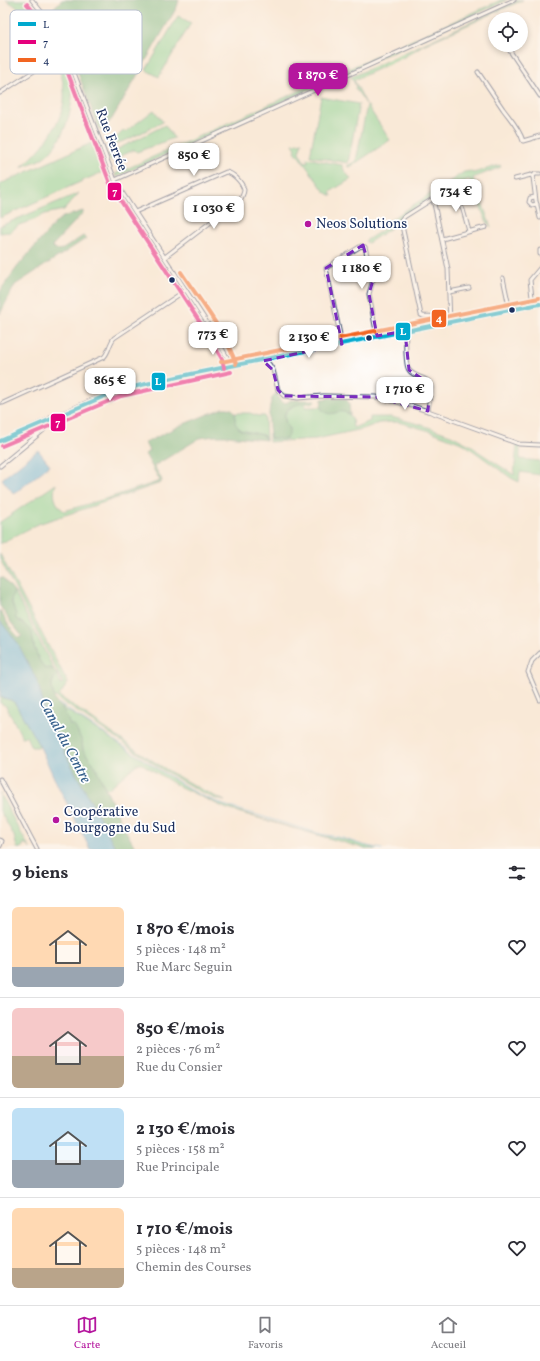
<!DOCTYPE html>
<html lang="fr">
<meta charset="utf-8">
<style>
:root{--surface:#fff;--page:#f7f7f7;--text:#2b2b33;--muted:#7c7c81;--line:#e1e1e2;--accent:#b5179e}
body{margin:0;font-family:Vollkorn,serif;background:var(--page);color:var(--text);height:100vh;display:flex;flex-direction:column;font-size:15px;white-space:nowrap}
*{box-sizing:border-box;margin:0}
p{font-size:13px;color:var(--muted)}
.icon{flex:none;width:22px;height:22px;fill:none;stroke:currentColor;stroke-width:2;stroke-linecap:round;stroke-linejoin:round}
.map{position:relative;height:849px;overflow:hidden}
.sheet{display:flex;flex-direction:column;background:var(--surface);flex:1}
.sheet>*{flex:none}
.fabs{position:absolute;left:488px;top:12px;display:grid;gap:8px}
.fabs a{display:grid;place-items:center;width:40px;height:40px;border-radius:50%;background:var(--surface);box-shadow:0 2px 6px #0003;font-size:20px}
.price{position:absolute;translate:-50% -34px;padding:0 9px;border-radius:8px;background:#fff;color:#222;font-size:13px;line-height:26px;filter:drop-shadow(0 1px 2px #0008)}
.price::after{content:'';position:absolute;left:50%;top:24px;width:12px;height:9px;margin-left:-6px;background:inherit;clip-path:polygon(0 0,100% 0,50% 100%)}
.price.selected{background:var(--accent);color:#fff}
ul{padding:0;list-style:none}
li{display:flex;align-items:center;gap:12px;height:100px;padding:0 12px}
li+li{border-top:1px solid var(--line)}
li span{display:grid;place-items:center;flex:none;width:112px;height:80px;border-radius:6px;color:#555}
li>.icon{margin-inline-start:auto}
span .icon{width:48px;height:48px;fill:#fffc;stroke-width:1}
li b{font-size:17px}
h2{display:flex;justify-content:space-between;align-items:center;height:48px;padding:0 12px;font-size:17px}
.menu{display:flex;justify-content:space-around;align-items:center;height:56px;border-top:1px solid var(--line);background:var(--surface);font-size:11px;color:var(--muted)}
.menu a{display:grid;justify-items:center;gap:2px}
.menu .selected{color:var(--accent)}
.map>svg:first-child{display:block}
.green{fill:#82d495;stroke:#4e827a}
.forest{fill:#69b67e;stroke:#42726e}
.water{fill:#5fb3db;stroke:#3d719c}
.lines{fill:none;stroke-linecap:round;stroke-linejoin:round}
.stream{stroke:#5fb3db;stroke-width:1}
.street-casing{stroke:#3c4b70;stroke-width:5}
.secondary-casing{stroke:#3c4b70;stroke-width:6}
.street{stroke:#fff;stroke-width:3}
.secondary{stroke:#fff;stroke-width:4}
.bus-1-casing{stroke:#fff;stroke-width:7}
.bus-2-casing{stroke:#fff;stroke-width:7}
.bus-3-casing{stroke:#fff;stroke-width:7}
.bus-1{stroke:#00a9ce;stroke-width:4}
.bus-2{stroke:#e5007d;stroke-width:4}
.bus-3{stroke:#f26522;stroke-width:4}
.marked{fill:none;stroke:#7b2cbf;stroke-width:3;stroke-dasharray:8 5;stroke-linejoin:round}
.poi-dot{fill:#b5179e;stroke:#fff;stroke-width:1.5}
.bus-dot{fill:#1b2f5e;stroke:#fff;stroke-width:1.5}
.labels{text-anchor:middle;dominant-baseline:central;stroke-width:3.5;stroke-linejoin:round;paint-order:stroke}
.street-label{font-size:14px;fill:#1b2f5e;stroke:#fff}
.poi-label{font-size:14px;fill:#1b2f5e;stroke:#fff;text-anchor:start}
.water-label{font-size:15px;font-style:italic;fill:#335d8a;stroke:#fff}
.key{fill:#fff;stroke:#bbc1cf;stroke-width:1}
.key-label{font-size:11px;fill:#1b2f5e}
.line-badge{stroke:#fff;stroke-width:1.5}
.badge-label{font-size:11px;text-anchor:middle;font-weight:bold;fill:#fff}
</style>
<div class="map">
<svg width="540" height="849" viewBox="0 0 540 849">
<rect width="100%" height="100%" fill="#fff"/>
<filter id="ink" filterUnits="userSpaceOnUse"><feTurbulence type="fractalNoise" baseFrequency=".025" numOctaves="2"/><feDisplacementMap in="SourceGraphic" scale="8" xChannelSelector="R" yChannelSelector="G"/><feConvolveMatrix kernelMatrix="1 2 1 2 8 2 1 2 1" color-interpolation-filters="sRGB"/></filter>
<filter id="wash" filterUnits="userSpaceOnUse"><feTurbulence type="fractalNoise" baseFrequency=".012" numOctaves="4" result="noise"/><feDisplacementMap in="SourceGraphic" scale="16" xChannelSelector="R" yChannelSelector="G"/><feGaussianBlur stdDeviation="0.9" result="paint"/><feColorMatrix in="noise" values="0 0 0 0 0 0 0 0 0 0 0 0 0 0 0 0 0 1.4 0 .05"/><feComposite in="paint" operator="in"/></filter>
<g filter="url(#wash)">
<rect width="100%" height="100%" fill="#f9e9d7"/>
<!-- green -->
<g class="green">
<path d="M6,0H28C35,8 58,36 58,46C59,49 57,52 55,54H53C40,33 28,12 6,0Z"/>
<path d="M501,0H507L116,177L115,174Z"/>
<path d="M519,0H523L423,45L404,57L354,80L366,104L355,88L356,86L351,77Z"/>
<path d="M178,16L191,23L159,77L146,70Z"/>
<path d="M57,60L65,64C67,68 70,73 71,78C76,104 65,141 44,157C38,162 28,164 21,167C40,152 61,126 64,100C65,87 61,73 57,60Z"/>
<path d="M321,97L359,104L348,163L310,156Z"/>
<path d="M367,105L390,140L350,167L347,166L356,161Z"/>
<path d="M154,110L163,122L127,140L108,146L123,131L125,132Z"/>
<path d="M165,125L174,138L137,152L134,150L110,161L108,154Z"/>
<path d="M96,141L107,170L0,218V184Z"/>
<path d="M302,142L299,152L304,161L308,162L307,158L342,165L344,170L351,179L330,192L332,196L325,192L295,151L296,149L293,144Z"/>
<path d="M500,165L501,167L473,178L491,227C483,220 476,191 469,179L456,187L451,184L391,225L384,224L464,172L470,171L473,173Z"/>
<path d="M79,193L64,210L45,214L34,220L19,225L10,232L0,233V226Z"/>
<path d="M383,227L391,228L368,243L365,241L384,229Z"/>
<path d="M299,403H306L305,407H321C330,423 341,401 352,418L353,428L370,421V417H391L419,424L451,435L474,447L476,450L514,475L517,445L520,446V459L540,461V475L520,472L519,482L511,478L464,444L430,431L398,422L379,423L363,429L316,439L269,442V433L271,439L290,430C280,415 285,410 299,403Z"/>
<path d="M236,413H250L258,416H265L266,440L263,435L240,430L234,423Z"/>
<path d="M56,484C52,495 55,504 64,511L108,498V501L38,524L0,544V522Z"/>
<path d="M0,554L68,683L59,696C113,733 165,774 225,801L216,799L199,791L163,770L54,696C51,687 51,683 57,674L61,684L63,683L0,559Z"/>
<path d="M14,591L54,670L50,668L45,669L39,660L34,647L32,632L25,625L16,619L11,601Z"/>
<path d="M0,697L11,700L15,703L40,747H31L26,736L22,737L6,706L0,703Z"/>
<path d="M57,704L198,795C237,812 279,825 321,835C327,837 335,837 342,839C354,842 365,846 377,849H366L227,809L178,786L142,764H137L108,789L104,786L95,766L83,750L82,741L70,725L64,711Z"/>
<path d="M0,793V794L30,849L24,843L22,848H17L14,836L0,811Z"/>
</g>
<!-- forest -->
<g class="forest">
<path d="M62,0H179L177,7L112,119L101,131L99,129L64,36L49,12Z"/>
<path d="M83,211V213L52,246L56,250L63,249L83,236L87,238L15,285L0,314V293L2,288L18,266L57,221L63,217Z"/>
<path d="M275,394H277L279,400L284,403L288,402L290,400H316L314,403C304,403 281,404 285,420C286,426 290,428 289,435L286,439H271C268,428 267,402 275,394Z"/>
<path d="M329,398L346,399L349,403L350,415C337,406 335,419 323,411L321,407L322,399Z"/>
<path d="M223,408C236,407 236,413 235,423L240,430L263,435L266,440L227,436H215L200,438L154,466L162,480L161,483L108,501V498L160,481L145,454L149,451L145,443L179,426Z"/>
<path d="M0,577L3,578L14,591L11,601L16,614V619L25,625L32,632L34,647L39,660L45,669L50,668L54,670L57,674L52,682V689L55,701L64,711L70,725H74L82,741L83,750L95,766L122,824L136,849H116L65,753L45,710L37,681L0,621V610L9,626L19,638L22,636L12,624L0,606Z"/>
</g>
<!-- water -->
<g class="water">
<path d="M38,450L50,465L14,494L2,479Z"/>
<path d="M0,621L17,642L37,681L45,710L65,753L116,849H90L55,780L40,747L15,703L11,700L0,697Z"/>
</g>
<g class="lines">
<!-- stream -->
<path class="stream" d="M58,703L164,773L200,795L224,805L267,818L321,834L343,838L362,845L382,849"/>
</g>
</g>
<g filter="url(#ink)">
<g class="lines">
<defs>
<g id="street">
<path d="M32,0L52,25L63,44L116,183L206,321L227,357L230,366"/>
<path d="M508,48L540,96"/>
<path d="M478,72C486,84 495,97 503,109C511,120 519,128 523,141L540,136"/>
<path d="M0,93L59,55L66,52"/>
<path d="M533,177L536,201L540,218"/>
<path d="M515,179L531,175L533,177L535,174H540"/>
<path d="M115,180L514,0"/>
<path d="M535,197L530,198L529,202L532,205L537,204"/>
<path d="M433,199L448,269L450,323"/>
<path d="M135,212L226,172C233,173 242,182 244,190C244,193 242,196 241,199L165,257"/>
<path d="M442,239L486,227"/>
<path d="M540,250V254"/>
<path d="M503,278L510,311"/>
<path d="M449,292L469,288"/>
<path d="M533,306L530,280L540,268"/>
<path d="M449,317L423,316L421,315L401,221L404,217L450,188L453,190L463,210L469,231"/>
<path d="M405,331C407,340 404,363 409,370C415,379 428,375 431,387L428,411"/>
<path d="M342,344L326,268L361,246L365,247L373,280L369,294L377,336"/>
<path d="M218,345L222,368"/>
<path d="M263,360L269,364L273,370L278,390L284,396L298,398L323,396L376,397L405,404L428,411L519,444L540,445"/>
<path d="M3,403L104,357C109,352 109,344 114,338L186,290"/>
<path d="M0,466L51,424L52,420L50,418"/>
<path d="M540,653L532,661L528,672L540,700"/>
<path d="M0,779L37,849"/>
<path d="M0,840L2,841L0,846"/>
</g>
<path id="secondary" d="M0,441L91,401L119,390L132,387L191,374L540,304"/>
</defs>
<!-- street casing -->
<use href="#street" class="street-casing"/>
<!-- secondary casing -->
<use href="#secondary" class="secondary-casing"/>
<!-- street -->
<use href="#street" class="street"/>
<!-- secondary -->
<use href="#secondary" class="secondary"/>
<defs>
<path id="bus-1" d="M0,441L119,390L191,374L540,304"/>
<g id="bus-2">
<path d="M27,4L47,28L58,47L111,186L201,324L222,359L224,368"/>
<path d="M2,446L121,396L231,372"/>
</g>
<g id="bus-3">
<path d="M181,272C200,301 225,331 236,364"/>
<path d="M221,362L539,298"/>
</g>
</defs>
<!-- bus-1 casing -->
<use href="#bus-1" class="bus-1-casing"/>
<!-- bus-2 casing -->
<use href="#bus-2" class="bus-2-casing"/>
<!-- bus-3 casing -->
<use href="#bus-3" class="bus-3-casing"/>
<!-- bus-1 -->
<use href="#bus-1" class="bus-1"/>
<!-- bus-2 -->
<use href="#bus-2" class="bus-2"/>
<!-- bus-3 -->
<use href="#bus-3" class="bus-3"/>
</g>
</g>
<!-- marked area -->
<path d="M0 0H540V849H0ZM363,245L373,280L369,294L377,336L405,331L409,370L430,384L428,411L376,397L284,396L278,390L273,370L263,361L342,344L326,268Z" fill="#f9e9d7" fill-opacity=".55" fill-rule="evenodd"/>
<path class="marked" d="M363,245L373,280L369,294L377,336L405,331L409,370L430,384L428,411L376,397L284,396L278,390L273,370L263,361L342,344L326,268Z"/>
<!-- markers -->
<g class="poi-dot">
<circle cx="308" cy="224" r="4"/>
<circle cx="56" cy="820" r="4"/>
</g>
<g class="bus-dot">
<circle cx="172" cy="280" r="3.5"/>
<circle cx="512" cy="310" r="3.5"/>
<circle cx="369" cy="338" r="3.5"/>
</g>
<g class="labels">
<!-- street labels -->
<g class="street-label">
<text transform="translate(111 140) rotate(69)">Rue Ferrée</text>
</g>
<!-- poi labels -->
<g class="poi-label">
<text x="316" y="224">Neos Solutions</text>
<text x="64" y="812">Coopérative<tspan x="64" dy="16">Bourgogne du Sud</tspan></text>
</g>
<!-- water labels -->
<g class="water-label">
<text transform="translate(64 741) rotate(62)">Canal du Centre</text>
</g>
</g>
<!-- legend -->
<rect x="10" y="10" width="132" height="64" rx="6" class="key"/>
<rect x="18" y="22" width="18" height="4" fill="#00a9ce"/>
<rect x="18" y="40" width="18" height="4" fill="#e5007d"/>
<rect x="18" y="58" width="18" height="4" fill="#f26522"/>
<g class="key-label">
<text x="43" y="28">L</text>
<text x="43" y="46">7</text>
<text x="43" y="64">4</text>
</g>
<g class="line-badge">
<rect x="107" y="182" width="15" height="19" rx="4" fill="#e5007d"/>
<rect x="431" y="309" width="16" height="19" rx="4" fill="#f26522"/>
<rect x="395" y="322" width="16" height="19" rx="4" fill="#00a9ce"/>
<rect x="151" y="372" width="15" height="19" rx="4" fill="#00a9ce"/>
<rect x="50" y="413" width="16" height="19" rx="4" fill="#e5007d"/>
</g>
<g class="badge-label">
<text x="115" y="195">7</text>
<text x="439" y="322">4</text>
<text x="403" y="335">L</text>
<text x="158" y="385">L</text>
<text x="58" y="426">7</text>
</g>
</svg>
<div class="fabs">
<a><svg class="icon" aria-label="locate" viewBox="0 0 24 24"><circle cx="12" cy="12" r="6"/><path d="M12 2v4M12 18v4M2 12h4M18 12h4"/></svg></a>
</div>
<b class="price selected" style="left:318px;top:97px">1 870 €</b>
<b class="price" style="left:194px;top:177px">850 €</b>
<b class="price" style="left:456px;top:213px">734 €</b>
<b class="price" style="left:214px;top:230px">1 030 €</b>
<b class="price" style="left:362px;top:290px">1 180 €</b>
<b class="price" style="left:213px;top:356px">773 €</b>
<b class="price" style="left:309px;top:359px">2 130 €</b>
<b class="price" style="left:110px;top:402px">865 €</b>
<b class="price" style="left:405px;top:411px">1 710 €</b>
</div>
<section class="sheet">
<h2>9 biens<svg class="icon" aria-label="filters" viewBox="0 0 24 24"><path d="M4 7h16M4 17h16"/><circle cx="9" cy="7" r="2"/><circle cx="15" cy="17" r="2"/></svg></h2>
<ul>
<li><span style="background:linear-gradient(#ffd9b3 75%,#9aa5b1 0)"><svg class="icon" aria-label="home" viewBox="0 0 24 24"><path d="M3 11l9-7 9 7M6 9v11h12V9"/></svg></span><div><b>1 870 €/mois</b><p>5 pièces · 148 m²</p><p>Rue Marc Seguin</p></div><svg class="icon" aria-label="heart" viewBox="0 0 24 24"><path d="M12 20l-8-8c-3-5 5-10 8-4 3-6 11-1 8 4z"/></svg></li>
<li><span style="background:linear-gradient(#f6c9c9 60%,#b9a48a 0)"><svg class="icon" aria-label="home" viewBox="0 0 24 24"><path d="M3 11l9-7 9 7M6 9v11h12V9"/></svg></span><div><b>850 €/mois</b><p>2 pièces · 76 m²</p><p>Rue du Consier</p></div><svg class="icon" aria-label="heart" viewBox="0 0 24 24"><path d="M12 20l-8-8c-3-5 5-10 8-4 3-6 11-1 8 4z"/></svg></li>
<li><span style="background:linear-gradient(#bfe0f5 65%,#9aa5b1 0)"><svg class="icon" aria-label="home" viewBox="0 0 24 24"><path d="M3 11l9-7 9 7M6 9v11h12V9"/></svg></span><div><b>2 130 €/mois</b><p>5 pièces · 158 m²</p><p>Rue Principale</p></div><svg class="icon" aria-label="heart" viewBox="0 0 24 24"><path d="M12 20l-8-8c-3-5 5-10 8-4 3-6 11-1 8 4z"/></svg></li>
<li><span style="background:linear-gradient(#ffd9b3 75%,#b9a48a 0)"><svg class="icon" aria-label="home" viewBox="0 0 24 24"><path d="M3 11l9-7 9 7M6 9v11h12V9"/></svg></span><div><b>1 710 €/mois</b><p>5 pièces · 148 m²</p><p>Chemin des Courses</p></div><svg class="icon" aria-label="heart" viewBox="0 0 24 24"><path d="M12 20l-8-8c-3-5 5-10 8-4 3-6 11-1 8 4z"/></svg></li>
</ul>
</section>
<nav class="menu">
<a class="selected"><svg class="icon" aria-label="map" viewBox="0 0 24 24"><path d="M3 6l6-2 6 2 6-2v14l-6 2-6-2-6 2zM9 4v14M15 6v14"/></svg>Carte</a>
<a><svg class="icon" aria-label="saved" viewBox="0 0 24 24"><path d="M7 4h10v16l-5-4-5 4z"/></svg>Favoris</a>
<a><svg class="icon" aria-label="home" viewBox="0 0 24 24"><path d="M3 11l9-7 9 7M6 9v11h12V9"/></svg>Accueil</a>
</nav>
